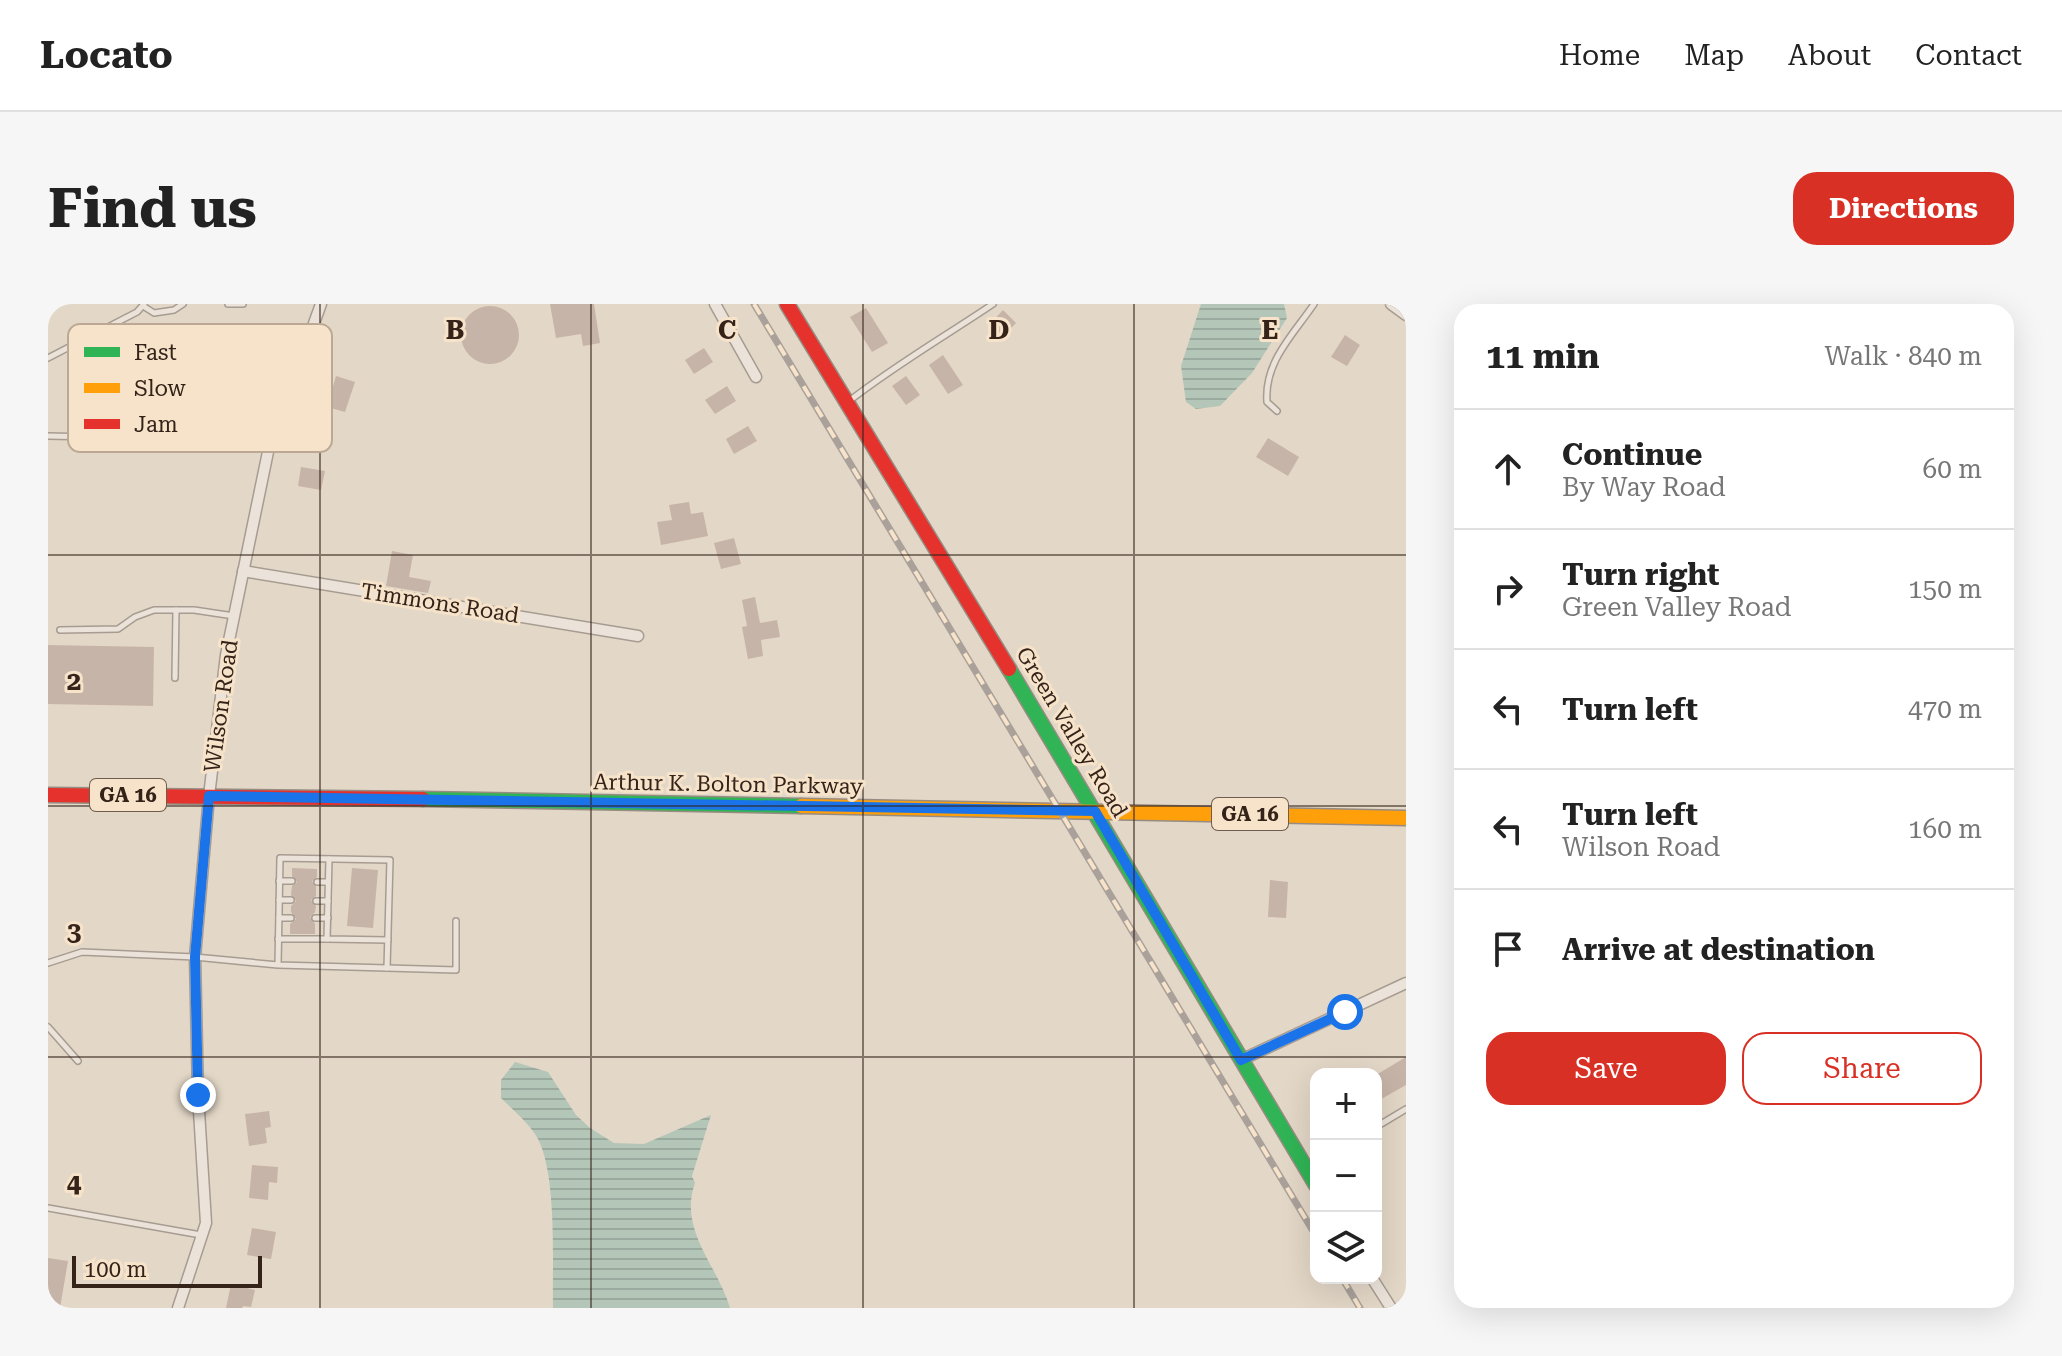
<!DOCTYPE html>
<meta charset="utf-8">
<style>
:root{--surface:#fff;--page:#f6f6f6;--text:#222;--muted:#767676;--line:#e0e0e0;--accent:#d93025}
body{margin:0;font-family:"Roboto Serif",serif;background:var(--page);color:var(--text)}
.controls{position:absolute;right:24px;bottom:24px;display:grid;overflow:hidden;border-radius:16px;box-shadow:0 8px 32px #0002}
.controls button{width:72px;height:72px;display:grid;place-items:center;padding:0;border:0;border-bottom:2px solid var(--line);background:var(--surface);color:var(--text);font:40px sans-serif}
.scale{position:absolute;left:24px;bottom:20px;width:190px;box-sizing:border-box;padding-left:8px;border:4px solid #35231a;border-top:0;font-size:22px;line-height:28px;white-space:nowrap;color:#35231a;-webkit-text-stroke:6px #f6e3ca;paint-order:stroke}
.stop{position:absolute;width:24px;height:24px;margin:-18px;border:6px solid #1a73e8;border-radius:50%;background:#fff}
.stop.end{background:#1a73e8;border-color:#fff;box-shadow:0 2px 8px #0008}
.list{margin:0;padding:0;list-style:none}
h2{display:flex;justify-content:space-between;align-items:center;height:104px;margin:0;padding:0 32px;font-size:34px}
h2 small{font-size:26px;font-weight:400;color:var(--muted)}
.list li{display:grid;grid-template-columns:52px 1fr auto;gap:24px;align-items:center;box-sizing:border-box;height:120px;padding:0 32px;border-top:2px solid var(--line)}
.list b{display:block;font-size:30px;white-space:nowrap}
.list p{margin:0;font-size:26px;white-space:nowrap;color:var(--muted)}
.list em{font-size:26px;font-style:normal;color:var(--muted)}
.actions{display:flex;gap:16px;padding:24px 32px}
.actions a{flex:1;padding:18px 0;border:2px solid var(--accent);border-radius:24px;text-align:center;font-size:28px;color:var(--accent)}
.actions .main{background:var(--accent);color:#fff}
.icon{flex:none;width:44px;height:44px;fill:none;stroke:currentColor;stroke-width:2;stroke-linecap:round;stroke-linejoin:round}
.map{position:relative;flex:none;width:1358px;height:1004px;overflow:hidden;border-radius:24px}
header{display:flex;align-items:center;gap:48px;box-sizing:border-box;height:112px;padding:0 40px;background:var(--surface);border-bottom:2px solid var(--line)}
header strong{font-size:38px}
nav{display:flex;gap:44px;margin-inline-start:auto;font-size:28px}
.intro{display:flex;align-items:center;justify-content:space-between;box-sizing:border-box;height:192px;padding:0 48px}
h1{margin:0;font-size:56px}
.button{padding:20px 36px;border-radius:24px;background:var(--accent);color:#fff;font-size:28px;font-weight:700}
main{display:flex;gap:48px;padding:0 48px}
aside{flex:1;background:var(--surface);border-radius:24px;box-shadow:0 8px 32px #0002}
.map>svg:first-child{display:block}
.water{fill:url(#water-rules)}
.building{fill:#c7b4a8}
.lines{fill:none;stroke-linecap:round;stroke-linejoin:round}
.lane-casing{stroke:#a79c91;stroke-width:8}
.street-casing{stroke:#a79c91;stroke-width:13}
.fast-casing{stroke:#978c81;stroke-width:17}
.slow-casing{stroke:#978c81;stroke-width:17}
.jam-casing{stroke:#978c81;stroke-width:17}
.lane{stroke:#ebe3d9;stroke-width:5}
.street{stroke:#ebe3d9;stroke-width:10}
.fast{stroke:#30b455;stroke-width:14}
.slow{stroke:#ff9f0a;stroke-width:14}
.jam{stroke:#e5322d;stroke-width:14}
.rail-casing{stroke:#a9a19a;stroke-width:7}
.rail{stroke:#f6e3ca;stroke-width:4;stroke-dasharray:12;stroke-linecap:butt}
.route{stroke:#1a73e8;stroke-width:10}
.grid{fill:none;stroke:#35231a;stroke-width:2;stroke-opacity:0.55}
.labels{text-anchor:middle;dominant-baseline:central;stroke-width:6;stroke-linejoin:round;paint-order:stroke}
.shield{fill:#f6e3ca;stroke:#6f5d4f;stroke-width:2}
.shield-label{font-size:20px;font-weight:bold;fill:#35231a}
.street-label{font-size:22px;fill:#35231a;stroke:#f6e3ca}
.key{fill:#f6e3ca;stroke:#bca995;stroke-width:2}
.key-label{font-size:22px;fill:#35231a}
.grid-label{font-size:26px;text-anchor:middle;font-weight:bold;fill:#35231a;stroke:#f6e3ca;stroke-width:6;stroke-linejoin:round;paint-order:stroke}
</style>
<header>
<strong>Locato</strong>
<nav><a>Home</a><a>Map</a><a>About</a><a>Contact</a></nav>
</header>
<div class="intro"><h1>Find us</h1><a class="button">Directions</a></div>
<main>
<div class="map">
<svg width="1358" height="1004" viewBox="0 0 1358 1004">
<defs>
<pattern id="water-rules" width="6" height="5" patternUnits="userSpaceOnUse" patternTransform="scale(2)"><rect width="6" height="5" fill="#b3c6b8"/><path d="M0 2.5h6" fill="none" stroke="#9baa9e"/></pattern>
</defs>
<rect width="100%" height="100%" fill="#e3d7c7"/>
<g class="water">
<path d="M1153,0H1236L1239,14L1204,69L1172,102L1148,105L1138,98L1133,62Z"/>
<path d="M467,758L500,768L528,811L542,824L566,839L596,840L663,811L644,872L647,879C630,926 670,962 682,1004H505C504,961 510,864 487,830C478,817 464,805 453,794V776Z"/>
</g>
<g class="building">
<path d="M502,0H546L552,39L535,42L533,30L508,34Z"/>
<circle cx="442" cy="31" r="29"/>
<path d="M818,4L840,39L824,48L802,13Z"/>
<path d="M955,6L968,19L955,33L942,20Z"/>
<path d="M1297,31L1312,41L1299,62L1283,53Z"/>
<path d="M656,44L665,58L646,70L637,56Z"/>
<path d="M895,51L915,81L900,90L881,61Z"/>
<path d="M288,72L307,78L297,108L279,103Z"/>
<path d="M858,72L872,91L858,101L844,82Z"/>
<path d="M679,82L688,97L667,110L657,96Z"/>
<path d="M700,122L709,137L686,150L678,135Z"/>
<path d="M1220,134L1251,153L1240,172L1208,153Z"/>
<path d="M253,163L277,167L273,186L250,182Z"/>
<path d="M641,198L643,210L655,208L660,232L613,241L609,218L624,216L621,201Z"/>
<path d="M686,234L693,260L673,265L666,239Z"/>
<path d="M344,247L365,251L361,273L383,277L380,289L338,282Z"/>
<path d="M707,293L712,319L729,316L732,333L713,336L715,352L700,355L694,323L699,322L694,296Z"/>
<path d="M0,341L106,343L105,402L0,400Z"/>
<path d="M244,564L269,565V573L264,577L268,583V592L263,596L268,602L267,608L262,613L267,620V630H242V620L248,615L243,608V602L248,597L243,591L244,582L249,578L244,572Z"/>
<path d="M304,564L330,566L325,624L299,622Z"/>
<path d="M1222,576L1240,578L1238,614L1220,613Z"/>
<path d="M1358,753V781L1328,798V771Z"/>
<path d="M221,807L223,823L217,824L219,839L201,842L197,810Z"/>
<path d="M204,861L230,863L229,879L221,878L220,896L201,894Z"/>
<path d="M204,924L228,928L223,955L199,951Z"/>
<path d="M0,954L20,957L12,1004H0Z"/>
<path d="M183,980L207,986L203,1003L195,1002L194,1004H178Z"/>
</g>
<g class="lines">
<g class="lane-casing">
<g id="lane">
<path d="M180,0H195"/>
<path d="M95,2L106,9L126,6L135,0"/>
<path d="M0,54L89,8L96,0"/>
<path d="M800,98C846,62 896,33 945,0"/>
<path d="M1229,107L1219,98C1216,58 1245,31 1266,0"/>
<path d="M0,132L182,136L220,143"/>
<path d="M12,326L70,325L87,313L106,306H146L186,312"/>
<path d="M127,374L128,306"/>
<path d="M281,555L279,635L340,636"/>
<path d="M231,577H244"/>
<path d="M269,578H280"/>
<path d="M231,596H243"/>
<path d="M268,597H280"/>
<path d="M231,614H243"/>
<path d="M267,614H280"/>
<path d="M230,635H279"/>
<path d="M0,659L34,648L147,653L230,661L339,664L342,556L232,554L230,661"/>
<path d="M339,664L408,666V617"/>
<path d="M0,723L30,757"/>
<path d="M1328,823L1358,805"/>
<path d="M0,904L153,931"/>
</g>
</g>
<g class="street-casing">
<g id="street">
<path d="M667,0L708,73"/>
<path d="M1343,0L1358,11"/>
<path d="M195,267L590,332"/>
<path d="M1193,756L1358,679"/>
<path d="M1324,974L1343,1004"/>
<path d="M130,1004L158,919L150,791L147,653L161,492L178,351L221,143L273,0"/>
</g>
</g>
<g class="fast-casing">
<g id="fast">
<path d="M961,365L1268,881"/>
<path d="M375,495L753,502"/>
</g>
</g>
<g class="slow-casing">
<path id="slow" d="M753,502L1358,514"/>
</g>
<g class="jam-casing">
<g id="jam">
<path d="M739,0L961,365"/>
<path d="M0,491L375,495"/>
</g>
</g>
<use href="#lane" class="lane"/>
<use href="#street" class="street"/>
<use href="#fast" class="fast"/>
<use href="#slow" class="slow"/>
<use href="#jam" class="jam"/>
<g class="rail-casing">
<g id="rail">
<path d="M706,0L1268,932"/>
<path d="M1294,974L1312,1004"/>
</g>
</g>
<use href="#rail" class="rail"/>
</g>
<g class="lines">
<path class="route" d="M150,791L147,653L161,492L1047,507L1193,756L1297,708"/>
</g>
<path class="grid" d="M272,0V1004M543,0V1004M815,0V1004M1086,0V1004M0,251H1358M0,502H1358M0,753H1358"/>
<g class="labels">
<g class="shield">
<rect x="42" y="475" width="76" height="32" rx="6"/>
<rect x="1164" y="494" width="76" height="32" rx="6"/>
</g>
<g class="shield-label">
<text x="80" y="491">GA 16</text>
<text x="1202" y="510">GA 16</text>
</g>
<g class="street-label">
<text transform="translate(392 299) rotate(9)">Timmons Road</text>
<text transform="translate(173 402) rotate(-82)">Wilson Road</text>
<text transform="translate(1024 428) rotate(59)">Green Valley Road</text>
<text transform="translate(680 480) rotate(1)">Arthur K. Bolton Parkway</text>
</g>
</g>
<rect x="20" y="20" width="264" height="128" rx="12" class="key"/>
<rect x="36" y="43" width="36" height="10" fill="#30b455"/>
<rect x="36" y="79" width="36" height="10" fill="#ff9f0a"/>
<rect x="36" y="115" width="36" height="10" fill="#e5322d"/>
<g class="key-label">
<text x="86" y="56">Fast</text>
<text x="86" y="92">Slow</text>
<text x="86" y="128">Jam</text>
</g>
<g class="grid-label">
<text x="407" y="35">B</text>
<text x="679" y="35">C</text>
<text x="951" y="35">D</text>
<text x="1222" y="35">E</text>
<text x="26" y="386">2</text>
<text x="26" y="637">3</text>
<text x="26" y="888">4</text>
</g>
</svg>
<div class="controls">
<button>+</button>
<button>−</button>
<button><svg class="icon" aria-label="layers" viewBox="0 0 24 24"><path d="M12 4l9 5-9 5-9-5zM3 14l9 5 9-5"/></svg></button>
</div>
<div class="scale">100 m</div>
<div class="stop" style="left:1297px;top:708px"></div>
<div class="stop end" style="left:150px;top:791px"></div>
</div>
<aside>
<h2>11 min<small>Walk · 840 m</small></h2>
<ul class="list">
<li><svg class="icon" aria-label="ahead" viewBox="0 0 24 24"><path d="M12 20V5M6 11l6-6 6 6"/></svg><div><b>Continue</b><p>By Way Road</p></div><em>60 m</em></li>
<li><svg class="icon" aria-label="right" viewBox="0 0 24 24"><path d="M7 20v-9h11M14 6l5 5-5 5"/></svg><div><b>Turn right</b><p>Green Valley Road</p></div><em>150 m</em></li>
<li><svg class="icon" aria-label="left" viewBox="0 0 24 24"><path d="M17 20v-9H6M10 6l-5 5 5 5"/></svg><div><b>Turn left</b></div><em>470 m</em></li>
<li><svg class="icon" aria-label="left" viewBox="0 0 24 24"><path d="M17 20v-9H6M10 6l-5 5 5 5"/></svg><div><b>Turn left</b><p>Wilson Road</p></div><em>160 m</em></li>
<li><svg class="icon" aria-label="arrive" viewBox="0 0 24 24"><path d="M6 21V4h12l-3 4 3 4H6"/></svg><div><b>Arrive at destination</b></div></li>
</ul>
<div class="actions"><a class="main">Save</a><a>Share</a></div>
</aside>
</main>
